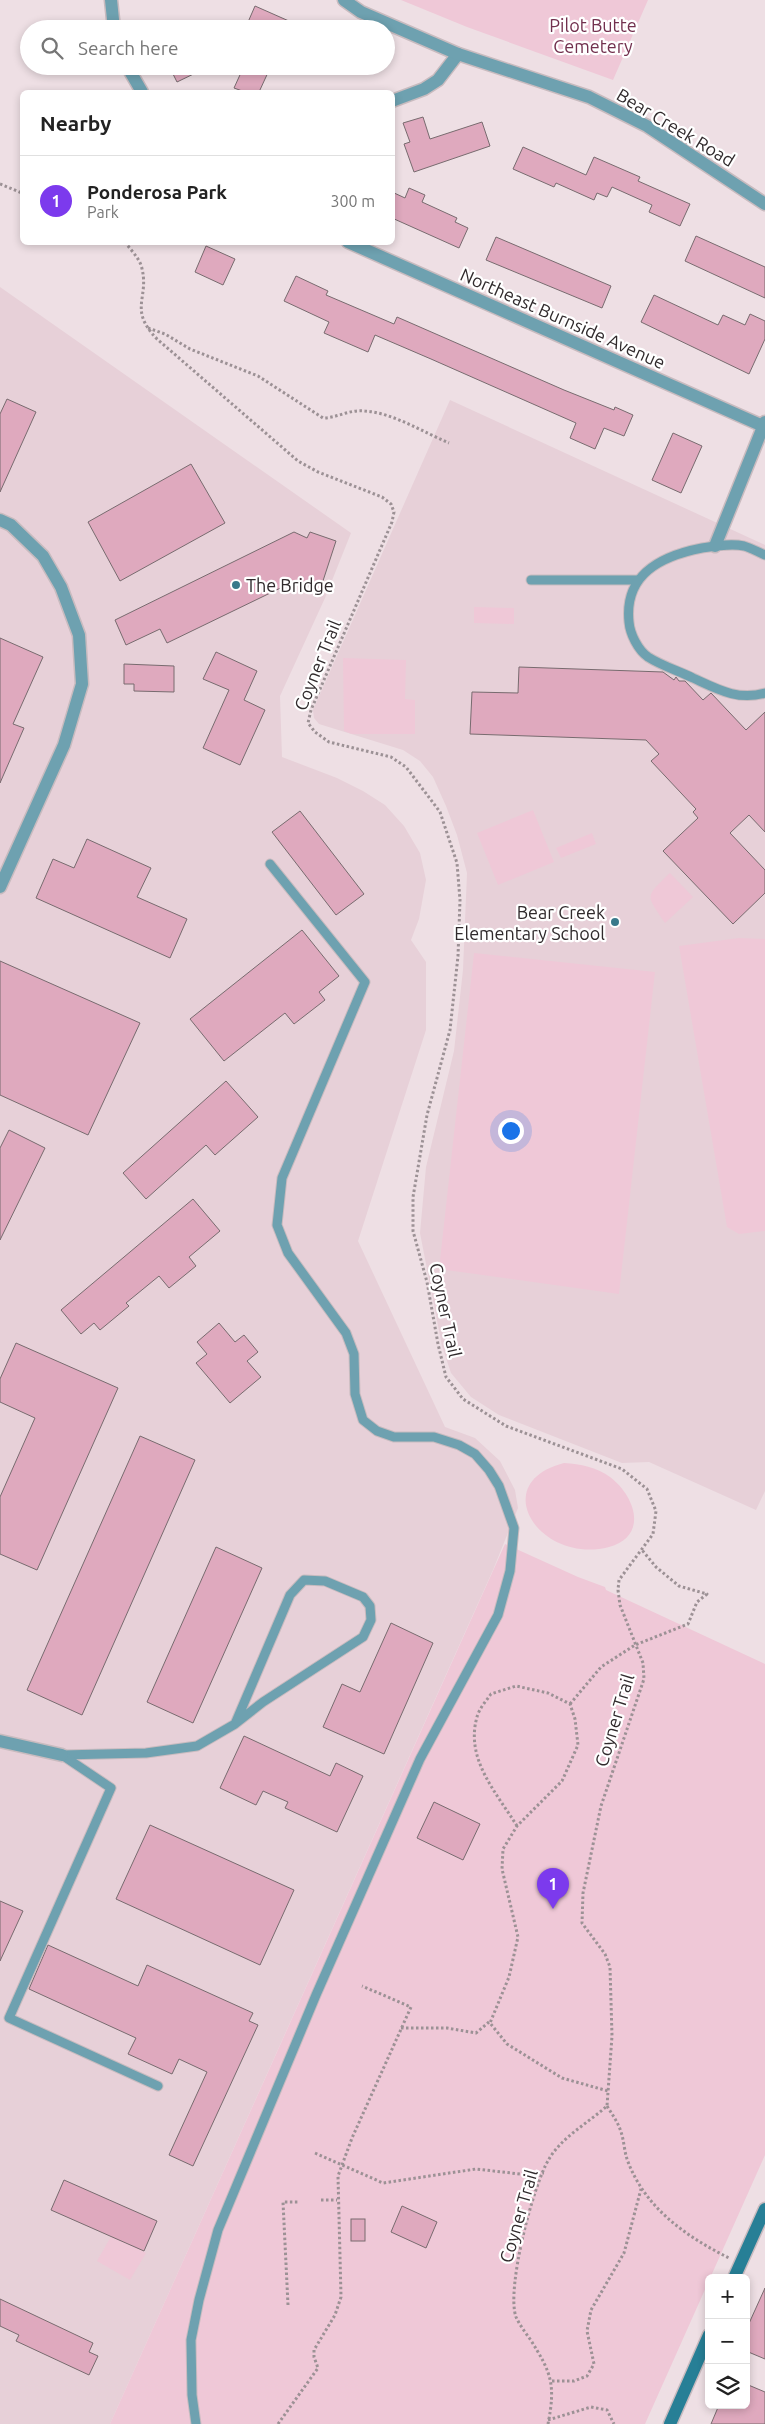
<!DOCTYPE html>
<meta charset="utf-8">
<style>
:root{--surface:#fff;--page:#f6f6f6;--text:#222;--muted:#767676;--line:#e0e0e0;--accent:#7c3aed}
body{margin:0;font-family:Ubuntu,sans-serif;background:var(--page);color:var(--text)}
.controls{position:absolute;right:15px;bottom:15px;display:grid;overflow:hidden;border-radius:8px;box-shadow:0 2px 8px #0003}
.controls button{width:45px;height:45px;display:grid;place-items:center;padding:0;border:0;border-bottom:1px solid var(--line);background:var(--surface);color:var(--text);font:25px sans-serif}
.you{position:absolute;left:510px;top:1130px;width:18px;height:18px;margin:-12px;border:4px solid #fff;border-radius:50%;background:#1a73e8;box-shadow:0 0 0 8px #1a73e833}
.badge{display:grid;place-items:center;width:32px;height:32px;border-radius:50%;background:var(--accent);color:#fff;font-size:16px;font-weight:700}
.pin{position:absolute;translate:-50% -41px;filter:drop-shadow(0 1px 2px #0008)}
.pin::after{content:'';position:absolute;top:26px;width:18px;height:15px;background:inherit;clip-path:polygon(0 0,100% 0,50% 100%)}
.list{margin:0;padding:0;list-style:none}
h2{display:flex;justify-content:space-between;align-items:center;height:65px;margin:0;padding:0 20px;font-size:21px}
h2 small{font-size:16px;font-weight:400;color:var(--muted)}
.list li{display:grid;grid-template-columns:32px 1fr auto;gap:15px;align-items:center;box-sizing:border-box;height:90px;padding:0 20px;border-top:1px solid var(--line)}
.list b{display:block;font-size:19px;white-space:nowrap}
.list p{margin:0;font-size:16px;white-space:nowrap;color:var(--muted)}
.list em{font-size:16px;font-style:normal;color:var(--muted)}
.icon{flex:none;width:28px;height:28px;fill:none;stroke:currentColor;stroke-width:2;stroke-linecap:round;stroke-linejoin:round}
.map{position:relative;flex:none;width:765px;height:2424px;overflow:hidden}
.search{position:absolute;background:var(--surface);box-shadow:0 2px 8px #0003;left:20px;top:20px;width:375px;height:55px;display:flex;align-items:center;gap:12px;box-sizing:border-box;padding:0 18px;border-radius:28px;color:var(--muted);font-size:19px}
.panel{position:absolute;background:var(--surface);box-shadow:0 2px 8px #0003;left:20px;top:90px;width:375px;height:155px;border-radius:8px}
.map>svg:first-child{display:block}
.built{fill:#e7d0d8}
.green{fill:#efc8d7}
.building{fill:#dfa9be;stroke:#786b6f}
.lines{fill:none;stroke-linecap:round;stroke-linejoin:round}
.service-casing{stroke:#c8bbbf;stroke-width:11}
.minor-casing{stroke:#c8bbbf;stroke-width:15}
.tertiary-casing{stroke:#c8bbbf;stroke-width:15}
.secondary-casing{stroke:#c8bbbf;stroke-width:15}
.path{stroke:#9c9195;stroke-width:3;stroke-dasharray:2.5 2.5;stroke-linecap:butt}
.service{stroke:#6ea1b0;stroke-width:9}
.minor{stroke:#6ea1b0;stroke-width:12}
.tertiary{stroke:#6ea1b0;stroke-width:12}
.secondary{stroke:#277f96;stroke-width:12}
.poi-dot{fill:#38798b;stroke:#fff;stroke-width:2}
.labels{text-anchor:middle;dominant-baseline:central;stroke-width:4.5;stroke-linejoin:round;paint-order:stroke}
.park-label{font-size:18px;fill:#72304e;stroke:#fff}
.street-label{font-size:18px;fill:#302a2c;stroke:#fff}
.poi-label{font-size:18px;fill:#302a2c;stroke:#fff;text-anchor:start}
</style>
<div class="map">
<svg width="765" height="2424" viewBox="0 0 765 2424">
<rect width="100%" height="100%" fill="#eedfe4"/>
<g class="built">
<path d="M0,287L351,533L325,598L280,696L282,757L337,778L363,791L385,805L404,826L420,853L426,880L419,919L411,940L426,962V1030L358,1241L445,1427L475,1438L500,1461L515,1490L518,1508L493,1570L110,2424H0Z"/>
<path d="M450,400L765,545V1491L756,1510L649,1462L622,1463L499,1415L471,1397L451,1373L442,1346L420,1233L426,1167L454,1051L463,970L467,873L457,835L446,806L433,777L420,761L403,750L319,724L314,718L313,710Z"/>
</g>
<g class="green">
<path d="M401,0H648L613,80L467,27Z"/>
<path d="M474,607L514,608V624L474,623Z"/>
<path d="M343,658L406,660L405,699L415,700V734H352L344,731Z"/>
<path d="M533,810L554,862L498,885L477,833Z"/>
<path d="M592,833L596,844L561,858L556,848Z"/>
<path d="M670,873L693,897L665,923C646,894 644,898 670,873Z"/>
<path d="M739,938L765,939V1231L739,1234L727,1227L679,946Z"/>
<path d="M474,953L655,972L619,1294L439,1269Z"/>
<path d="M564,1463C581,1464 596,1467 610,1477C635,1496 649,1536 609,1547C540,1565 486,1483 564,1463Z"/>
<path d="M505,1544L578,1577L605,1587L606,1590L765,1664V2155L645,2424H110Z"/>
<path d="M113,2233L146,2253L130,2280L97,2261Z"/>
</g>
<g class="building">
<path d="M255,6L307,29H245Z"/>
<path d="M169,66H210L177,82Z"/>
<path d="M244,66H271L259,92H245L234,88Z"/>
<path d="M423,117L430,139L482,122L490,146L414,172L404,144L410,142L403,123Z"/>
<path d="M523,147L586,175L594,157L640,177L638,181L690,204L680,226L649,212L652,205L612,187L607,197L597,193L594,200L556,183L554,187L513,169Z"/>
<path d="M409,188L425,195L422,202L457,218L455,222L468,228L459,248L392,218V192L405,198Z"/>
<path d="M696,236L765,267V298L685,261Z"/>
<path d="M496,237L611,286L602,308L486,260Z"/>
<path d="M206,246L235,259L223,285L195,272Z"/>
<path d="M296,276L328,291L326,295L394,324L397,317L564,390L614,410L615,407L633,415L624,436L604,428L595,449L570,438L576,423L431,359L375,335L368,352L324,333L329,322L284,301Z"/>
<path d="M654,295L718,325L723,315L745,325L750,314L765,321V339L749,374L641,322Z"/>
<path d="M7,399L36,412L0,492V414Z"/>
<path d="M673,433L702,446L681,493L652,480Z"/>
<path d="M191,464L225,523L120,581L88,522Z"/>
<path d="M294,532L307,538L310,532L336,541L320,590L295,581L167,643L160,629L126,645L115,620Z"/>
<path d="M0,638L43,657L13,724L24,728L0,783Z"/>
<path d="M216,652L257,671L244,700L265,710L240,765L203,748L229,690L203,679Z"/>
<path d="M124,664L174,666V692L134,691V684H124Z"/>
<path d="M519,667L663,672L674,680L676,677L679,681H685L703,700L711,693L746,730L765,712V832L749,815L730,833L765,870V893L733,924L663,851L698,818L693,812L696,809L651,761L659,754L646,740L470,734L472,692L518,693Z"/>
<path d="M300,811L364,894L336,915L272,832Z"/>
<path d="M87,839L151,868L137,897L187,919L170,958L36,898L53,859L74,868Z"/>
<path d="M302,930L339,976L319,992L325,1000L294,1024L285,1013L224,1061L190,1019Z"/>
<path d="M0,961L140,1023L88,1135L0,1095Z"/>
<path d="M226,1081L258,1117L215,1155L206,1145L146,1199L123,1173Z"/>
<path d="M9,1130L45,1148L0,1240V1148Z"/>
<path d="M193,1199L220,1231L189,1257L196,1266L169,1288L159,1276L126,1303L129,1306L100,1330L94,1323L81,1334L61,1310Z"/>
<path d="M219,1323L235,1342L244,1335L258,1352L247,1361L261,1377L230,1403L196,1363L207,1354L197,1342Z"/>
<path d="M16,1343L118,1388L37,1570L0,1554V1497L35,1418L0,1402V1379Z"/>
<path d="M140,1436L195,1460L82,1715L27,1690Z"/>
<path d="M216,1547L262,1568L193,1723L147,1702Z"/>
<path d="M391,1623L433,1643L384,1754L323,1727L342,1684L360,1692Z"/>
<path d="M244,1736L330,1776L336,1763L363,1776L337,1832L285,1808L288,1802L263,1791L256,1805L220,1788Z"/>
<path d="M434,1802L480,1824L463,1860L417,1838Z"/>
<path d="M150,1825L294,1890L260,1965L116,1899Z"/>
<path d="M0,1901L23,1911L0,1961Z"/>
<path d="M48,1945L138,1986L147,1965L253,2013L249,2021L258,2025L193,2166L169,2155L207,2072L179,2059L172,2074L128,2054L136,2038L29,1989Z"/>
<path d="M64,2180L157,2221L144,2251L51,2210Z"/>
<path d="M402,2206L437,2222L426,2248L391,2232Z"/>
<rect x="351" y="2219" width="14" height="22"/>
<path d="M765,2288V2359L746,2351V2330Z"/>
<path d="M0,2299L93,2343L89,2352L98,2356L89,2375L16,2341L19,2335L0,2326Z"/>
<path d="M746,2384L765,2392V2424H711L719,2405H746Z"/>
</g>
<g class="lines">
<g class="service-casing">
<g id="service">
<path d="M765,555C758,552 751,548 744,546C731,543 715,546 702,548C661,556 624,574 629,622C630,634 638,650 648,657C662,666 679,671 693,678C717,689 738,701 765,693"/>
<path d="M531,580H638"/>
<path d="M62,1755L146,1753L197,1746L235,1724L263,1702L363,1637L371,1620L370,1606L363,1597L325,1581L304,1580L290,1595L235,1724"/>
<path d="M62,1755L111,1788L9,2018L158,2086"/>
<path d="M196,2424L192,2395L191,2340L199,2300L218,2230L316,1995L420,1759L498,1615L510,1571L514,1528L499,1486L489,1470L475,1454L459,1445L434,1437H394L377,1431L363,1420L355,1394L354,1354L346,1333L288,1253L277,1225L282,1178L365,982L270,864"/>
</g>
</g>
<g class="minor-casing">
<g id="minor">
<path d="M111,0L114,29"/>
<path d="M127,66L142,92"/>
<path d="M392,101L424,89L438,80L458,54"/>
<path d="M348,242L763,426"/>
<path d="M0,520L11,525L43,556L61,587L79,635L82,684L64,745L0,887"/>
<path d="M715,546L765,422"/>
<path d="M0,1741L62,1755"/>
</g>
</g>
<g class="tertiary-casing">
<path id="tertiary" d="M344,0L361,12L458,54L589,97L647,126L765,204"/>
</g>
<g class="secondary-casing">
<g id="secondary">
<path d="M734,2278L765,2209"/>
<path d="M670,2424L709,2335"/>
</g>
</g>
<g class="path">
<path d="M0,184L22,193"/>
<path d="M125,242C130,249 138,257 141,265C151,298 127,308 157,339L298,461L318,472L382,497L391,504L394,512L392,522L311,710L308,723L315,732L329,742L391,757L406,767L440,812L457,863L460,900L458,956L450,1030L427,1115L413,1197V1231L427,1282L438,1344L446,1377L463,1399L506,1426L622,1469L647,1489L656,1511L653,1534L619,1580L618,1590L620,1605L643,1663L644,1679L601,1806L583,1893L582,1923L605,1954L610,1967L612,2036L607,2106C588,2123 562,2137 549,2159C533,2185 506,2289 516,2317C519,2324 525,2332 530,2339C551,2372 556,2384 548,2424"/>
<path d="M148,328L165,334L190,349L258,376L323,418C337,418 350,409 365,411C393,413 423,432 449,443"/>
<path d="M570,1704L601,1667L635,1645L688,1624L697,1602L707,1594L679,1586L656,1567L642,1550"/>
<path d="M517,1826C496,1792 465,1759 477,1717C479,1709 486,1701 491,1694L516,1686L548,1693L570,1704L575,1719L578,1745L562,1781L517,1826L503,1849L502,1869L518,1937L509,1977L490,2023L507,2044L562,2078L608,2091"/>
<path d="M401,2028H447L476,2033L489,2022"/>
<path d="M607,2106C612,2114 617,2121 620,2129C624,2139 624,2150 627,2159C644,2207 685,2236 729,2258"/>
<path d="M315,2153L383,2183L476,2169L520,2174L544,2173"/>
<path d="M321,2200H337"/>
<path d="M288,2305L283,2202H299"/>
<path d="M552,2381H574L587,2376L594,2364L587,2331L591,2310L624,2253L641,2189"/>
<path d="M548,2420L591,2407L607,2410L614,2424"/>
<path d="M278,2424L318,2368L314,2357V2350L335,2315L341,2297L338,2176L352,2138L411,2007L362,1986"/>
</g>
<use href="#service" class="service"/>
<use href="#minor" class="minor"/>
<use href="#tertiary" class="tertiary"/>
<use href="#secondary" class="secondary"/>
</g>
<g class="poi-dot">
<circle cx="236" cy="585" r="5"/>
<circle cx="615" cy="922" r="5"/>
</g>
<g class="labels">
<g class="park-label">
<text x="593" y="25">Pilot Butte<tspan x="593" dy="21">Cemetery</tspan></text>
</g>
<g class="street-label">
<text transform="translate(676 127) rotate(31)">Bear Creek Road</text>
<text transform="translate(563 318) rotate(24)">Northeast Burnside Avenue</text>
<text transform="translate(317 665) rotate(-68)">Coyner Trail</text>
<text transform="translate(446 1310) rotate(78)">Coyner Trail</text>
<text transform="translate(614 1720) rotate(-73)">Coyner Trail</text>
<text transform="translate(518 2216) rotate(-74)">Coyner Trail</text>
</g>
<g class="poi-label">
<text x="246" y="585">The Bridge</text>
<text x="605" y="912" text-anchor="end">Bear Creek<tspan x="605" dy="21">Elementary School</tspan></text>
</g>
</g>
</svg>
<div class="controls">
<button>+</button>
<button>−</button>
<button><svg class="icon" aria-label="layers" viewBox="0 0 24 24"><path d="M12 4l9 5-9 5-9-5zM3 14l9 5 9-5"/></svg></button>
</div>
<div class="you"></div>
<div class="pin badge" style="left:553px;top:1909px">1</div>
<div class="search"><svg class="icon" aria-label="search" viewBox="0 0 24 24"><circle cx="10" cy="10" r="6"/><path d="M15 15l6 6"/></svg>Search here</div>
<section class="panel">
<h2>Nearby<small></small></h2>
<ul class="list">
<li><span class="badge">1</span><div><b>Ponderosa Park</b><p>Park</p></div><em>300 m</em></li>
</ul>
</section>
</div>
